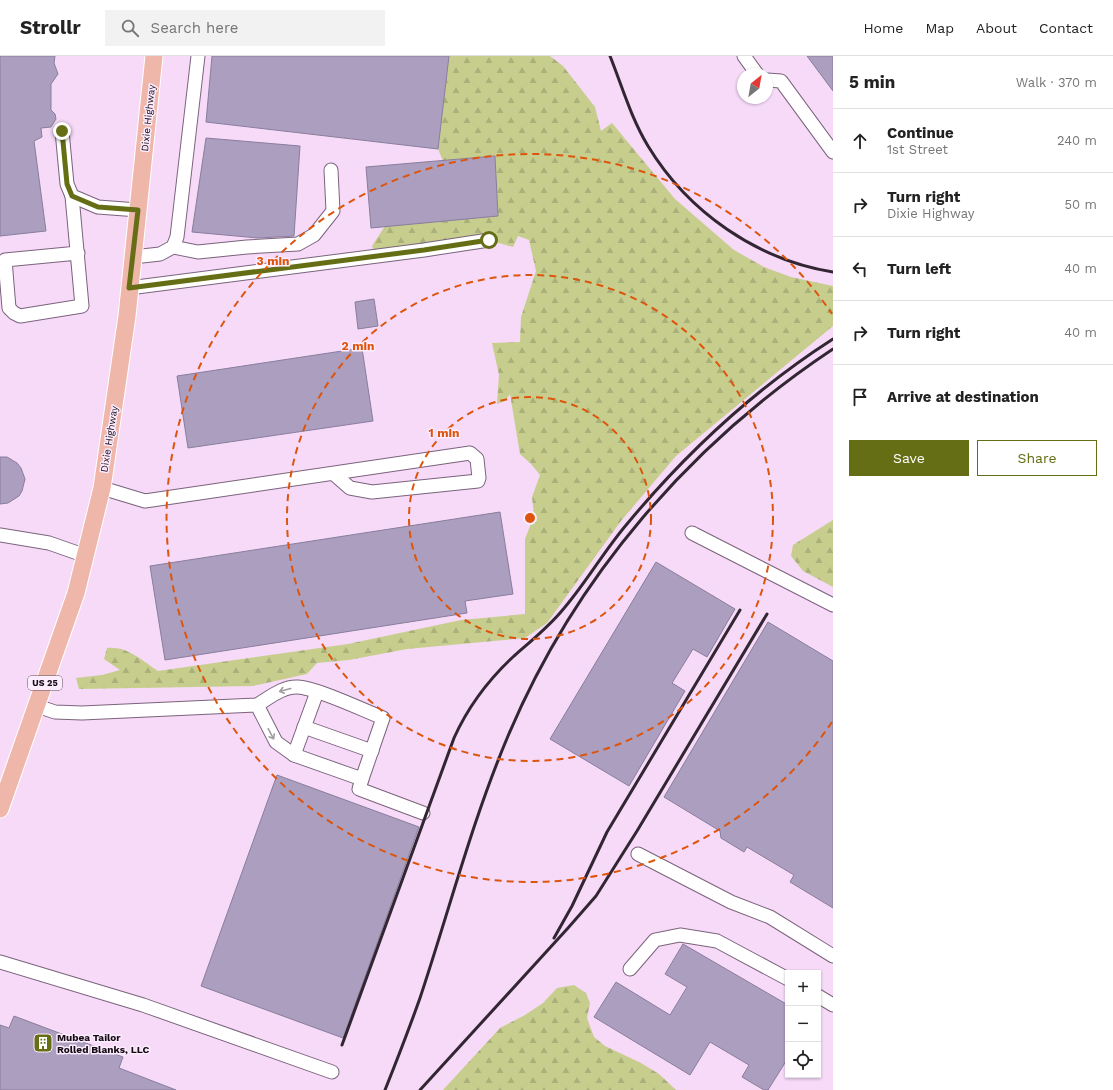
<!DOCTYPE html>
<meta charset="utf-8">
<style>
:root{--surface:#fff;--page:#f2f2f2;--text:#222;--muted:#767676;--line:#e0e0e0;--accent:#656e15}
body{margin:0;font-family:"Work Sans",sans-serif;background:var(--page);color:var(--text)}
.controls{position:absolute;right:12px;bottom:12px;display:grid;overflow:hidden;border-radius:0px;box-shadow:0 1px 3px #0004}
.controls button{width:36px;height:36px;display:grid;place-items:center;padding:0;border:0;border-bottom:1px solid var(--line);background:var(--surface);color:var(--text);font:20px sans-serif}
.compass{position:absolute;left:737px;top:12px;width:36px;height:36px;border-radius:50%;background:var(--surface);box-shadow:0 1px 3px #0004;rotate:31deg}
.stop{position:absolute;width:12px;height:12px;margin:-9px;border:3px solid #656e15;border-radius:50%;background:#fff}
.stop.end{background:#656e15;border-color:#fff;box-shadow:0 1px 4px #0008}
.list{margin:0;padding:0;list-style:none}
h2{display:flex;justify-content:space-between;align-items:center;height:52px;margin:0;padding:0 16px;font-size:17px}
h2 small{font-size:13px;font-weight:400;color:var(--muted)}
.list li{display:grid;grid-template-columns:26px 1fr auto;gap:12px;align-items:center;box-sizing:border-box;height:64px;padding:0 16px;border-top:1px solid var(--line)}
.list b{display:block;font-size:15px;white-space:nowrap}
.list p{margin:0;font-size:13px;white-space:nowrap;color:var(--muted)}
.list em{font-size:13px;font-style:normal;color:var(--muted)}
.actions{display:flex;gap:8px;padding:12px 16px}
.actions a{flex:1;padding:9px 0;border:1px solid var(--accent);border-radius:0px;text-align:center;font-size:14px;color:var(--accent)}
.actions .main{background:var(--accent);color:#fff}
.icon{flex:none;width:22px;height:22px;fill:none;stroke:currentColor;stroke-width:2;stroke-linecap:round;stroke-linejoin:round}
.map{position:relative;flex:none;width:833px;height:1034px;overflow:hidden}
header{display:flex;align-items:center;gap:24px;box-sizing:border-box;height:56px;padding:0 20px;background:var(--surface);border-bottom:1px solid var(--line)}
header strong{font-size:19px}
nav{display:flex;gap:22px;margin-inline-start:auto;font-size:14px}
.search{width:280px;height:36px;background:var(--page);display:flex;align-items:center;gap:10px;box-sizing:border-box;padding:0 14px;border-radius:0px;color:var(--muted);font-size:15px}
main{display:flex}
aside{flex:1;background:var(--surface)}
.map>svg:first-child{display:block}
.forest{fill:url(#forest-firs)}
.building{fill:#ab9ebf;stroke:#897d9d}
.lines{fill:none;stroke-linecap:round;stroke-linejoin:round}
.minor-casing{stroke:#7b637c;stroke-width:15}
.major-casing{stroke:#fff;stroke-width:19}
.minor{stroke:#fff;stroke-width:13}
.major{stroke:#efb7aa;stroke-width:17}
.rail{stroke:#322633;stroke-width:3}
.oneway{stroke:#a19da1}
.route{stroke:#656e15;stroke-width:5}
.ring{fill:none;stroke:#dd550c;stroke-width:2;stroke-dasharray:7 5}
.labels{text-anchor:middle;dominant-baseline:central;stroke-width:3;stroke-linejoin:round;paint-order:stroke}
.shield{fill:#fdecfe;stroke:#5a4e5b;stroke-width:1}
.shield-label{font-size:9px;font-weight:bold;fill:#140b15}
.street-label{font-size:10px;fill:#140b15;stroke:#fdecfe}
.poi-label{font-size:10px;font-weight:bold;fill:#140b15;stroke:#fdecfe;text-anchor:start}
.centre{fill:#dd550c;stroke:#fdecfe;stroke-width:2}
.ring-label{font-size:12px;text-anchor:middle;font-weight:bold;fill:#dd550c;stroke:#fdecfe;stroke-width:3;stroke-linejoin:round;paint-order:stroke}
</style>
<header>
<strong>Strollr</strong>
<div class="search"><svg class="icon" aria-label="search" viewBox="0 0 24 24"><circle cx="10" cy="10" r="6"/><path d="M15 15l6 6"/></svg>Search here</div>
<nav><a>Home</a><a>Map</a><a>About</a><a>Contact</a></nav>
</header>
<main>
<div class="map">
<svg width="833" height="1034" viewBox="0 0 833 1034">
<defs>
<pattern id="forest-firs" width="22" height="20" patternUnits="userSpaceOnUse"><rect width="22" height="20" fill="#c7ce8d"/><path d="M5 1l3.5 6h-7zM16 11l3.5 6h-7z" fill="#aab079"/></pattern>
</defs>
<rect width="100%" height="100%" fill="#f6daf8"/>
<g class="forest">
<path d="M449,0H550L563,10L595,51L601,75L612,67L675,143L734,194L764,211L791,221L833,230V270L676,400L621,465L547,567L525,582L407,593L349,604L317,607L307,618L253,630L79,633L76,622L102,619L120,614L104,603L107,592C126,589 143,605 158,615L348,588L461,564L525,558V483L534,460L532,441L540,419L531,408L520,398L510,338L505,345L497,348L499,319L492,287L520,286L521,261L536,215L529,184L518,180L513,191L489,184L376,200L372,190L385,170L498,160L495,100L443,105L438,93Z"/>
<path d="M833,464V531L803,515L791,500L793,489Z"/>
<path d="M574,929L586,937L590,947L587,962L594,981L605,990L641,1007L659,1018L676,1034H443L500,972L525,959L543,947L557,932Z"/>
</g>
<g class="building">
<path d="M0,0H55L54,7L58,18L51,28V54L55,58L56,63L51,71L41,72L42,81L34,85L46,175L0,180Z"/>
<path d="M212,0H449L438,93L206,66Z"/>
<path d="M807,0H833V35Z"/>
<path d="M206,82L300,90L294,180L258,182L192,176Z"/>
<path d="M495,100L498,160L371,172L366,111Z"/>
<path d="M374,243L378,270L358,273L355,246Z"/>
<path d="M362,292L373,365L188,392L177,320Z"/>
<path d="M0,401H7L17,407L21,412L25,423L22,435L19,440L8,447L0,448Z"/>
<path d="M500,456L513,538L465,545L467,557L165,604L150,510Z"/>
<path d="M656,506L735,553L707,601L693,593L672,627L685,635L629,730L550,683Z"/>
<path d="M768,566L833,605V852L790,826L794,819L747,791L744,796L721,782L720,775L664,741Z"/>
<path d="M277,719L419,771L343,982L201,930Z"/>
<path d="M683,888L788,949V1002L768,1034H764L742,1021L749,1009L710,986L690,1019L594,961L616,926L670,959L687,931L665,918Z"/>
<path d="M14,960L123,1001L119,1012L176,1034H0V969L9,972Z"/>
</g>
<g class="lines">
<g class="minor-casing">
<g id="minor">
<path d="M744,0L757,18"/>
<path d="M767,24L781,25L833,96"/>
<path d="M62,75L67,128L72,140L98,151L138,154"/>
<path d="M72,140L82,250L20,260L14,257L9,252L5,204L78,197"/>
<path d="M173,191L198,196L247,191L298,188L314,179L333,155L331,114"/>
<path d="M133,201L160,198L173,191L177,181L198,0"/>
<path d="M129,232L424,194L489,184"/>
<path d="M102,432L145,445L470,397L477,403L479,422L478,425L372,436L350,432L334,418"/>
<path d="M692,477L833,549"/>
<path d="M0,479L49,487L86,500"/>
<path d="M37,650L55,656L82,657L257,649C269,642 283,630 298,631C317,632 363,654 383,662L362,723L294,699L276,686L257,649"/>
<path d="M304,671L372,695"/>
<path d="M294,699L317,636"/>
<path d="M362,723L359,733L423,757"/>
<path d="M638,798L731,846L770,861L833,900"/>
<path d="M0,906L143,949L332,1016"/>
<path d="M630,913L655,884L680,879L717,885L788,923"/>
<path d="M818,940L833,949"/>
</g>
</g>
<g class="major-casing">
<path id="major" d="M0,753L76,537L102,432L127,260L154,0"/>
</g>
<use href="#minor" class="minor"/>
<use href="#major" class="major"/>
<g class="rail">
<path d="M610,0C622,30 631,62 648,90C688,156 757,204 833,216"/>
<path d="M554,882L572,850L607,776L740,554"/>
<path d="M342,989L454,682C468,651 488,624 514,600C530,586 546,573 560,557C585,529 603,496 627,468C686,397 755,333 833,283"/>
<path d="M385,1034C397,1004 409,973 420,942C449,855 472,765 508,680C575,521 690,388 833,293"/>
<path d="M420,1034L568,872L596,840L637,775L767,558"/>
</g>
</g>
<defs><path id="oneway-shaft" d="M-6 0H5M1.5-3L5.5 0L1.5 3" fill="none" stroke-width="1.6" stroke-linecap="round" stroke-linejoin="round"/></defs>
<g class="oneway">
<use href="#oneway-shaft" transform="translate(285 634) rotate(165)"/>
<use href="#oneway-shaft" transform="translate(271 678) rotate(62)"/>
</g>
<g class="lines">
<path class="route" d="M62,75L67,128L72,140L98,151L138,154L129,232L424,194L489,184"/>
</g>
<g class="ring">
<circle cx="530" cy="462" r="121"/>
<circle cx="530" cy="462" r="243"/>
<path d="M832 666A364 364 0 1 1 832 258"/>
</g>
<defs>
<g id="building-square" transform="scale(1)"><rect x="-9" y="-9" width="18" height="18" rx="4" fill="#656e15" stroke="#fdecfe"/><path d="M-4-6H4V6H1V3H-1V6H-4ZM-2.5-4.3h1.7v1.8h-1.7ZM.8-4.3h1.7v1.8H.8ZM-2.5-1h1.7V.8h-1.7ZM.8-1h1.7V.8H.8Z" fill="#fff"/></g>
</defs>
<g fill-rule="evenodd">
<use href="#building-square" x="43" y="987"/>
</g>
<g class="labels">
<rect class="shield" x="28" y="620" width="34" height="14" rx="3"/>
<g class="shield-label">
<text x="45" y="627">US 25</text>
</g>
<g class="street-label">
<text transform="translate(148 62) rotate(-84)">Dixie Highway</text>
<text transform="translate(109 383) rotate(-81)">Dixie Highway</text>
</g>
<g class="poi-label">
<text x="57" y="981">Mubea Tailor<tspan x="57" dy="12">Rolled Blanks, LLC</tspan></text>
</g>
</g>
<circle cx="530" cy="462" r="6" class="centre"/>
<g class="ring-label">
<text x="273" y="209">3 min</text>
<text x="358" y="294">2 min</text>
<text x="444" y="381">1 min</text>
</g>
</svg>
<div class="controls">
<button>+</button>
<button>−</button>
<button><svg class="icon" aria-label="locate" viewBox="0 0 24 24"><circle cx="12" cy="12" r="6"/><path d="M12 2v4M12 18v4M2 12h4M18 12h4"/></svg></button>
</div>
<svg class="compass" viewBox="-18 -18 36 36"><path d="M0-13l5 13h-10z" fill="#e53935"/><path d="M0 13l5-13h-10z" fill="#767676"/></svg>
<div class="stop" style="left:489px;top:184px"></div>
<div class="stop end" style="left:62px;top:75px"></div>
</div>
<aside>
<h2>5 min<small>Walk · 370 m</small></h2>
<ul class="list">
<li><svg class="icon" aria-label="ahead" viewBox="0 0 24 24"><path d="M12 20V5M6 11l6-6 6 6"/></svg><div><b>Continue</b><p>1st Street</p></div><em>240 m</em></li>
<li><svg class="icon" aria-label="right" viewBox="0 0 24 24"><path d="M7 20v-9h11M14 6l5 5-5 5"/></svg><div><b>Turn right</b><p>Dixie Highway</p></div><em>50 m</em></li>
<li><svg class="icon" aria-label="left" viewBox="0 0 24 24"><path d="M17 20v-9H6M10 6l-5 5 5 5"/></svg><div><b>Turn left</b></div><em>40 m</em></li>
<li><svg class="icon" aria-label="right" viewBox="0 0 24 24"><path d="M7 20v-9h11M14 6l5 5-5 5"/></svg><div><b>Turn right</b></div><em>40 m</em></li>
<li><svg class="icon" aria-label="arrive" viewBox="0 0 24 24"><path d="M6 21V4h12l-3 4 3 4H6"/></svg><div><b>Arrive at destination</b></div></li>
</ul>
<div class="actions"><a class="main">Save</a><a>Share</a></div>
</aside>
</main>
